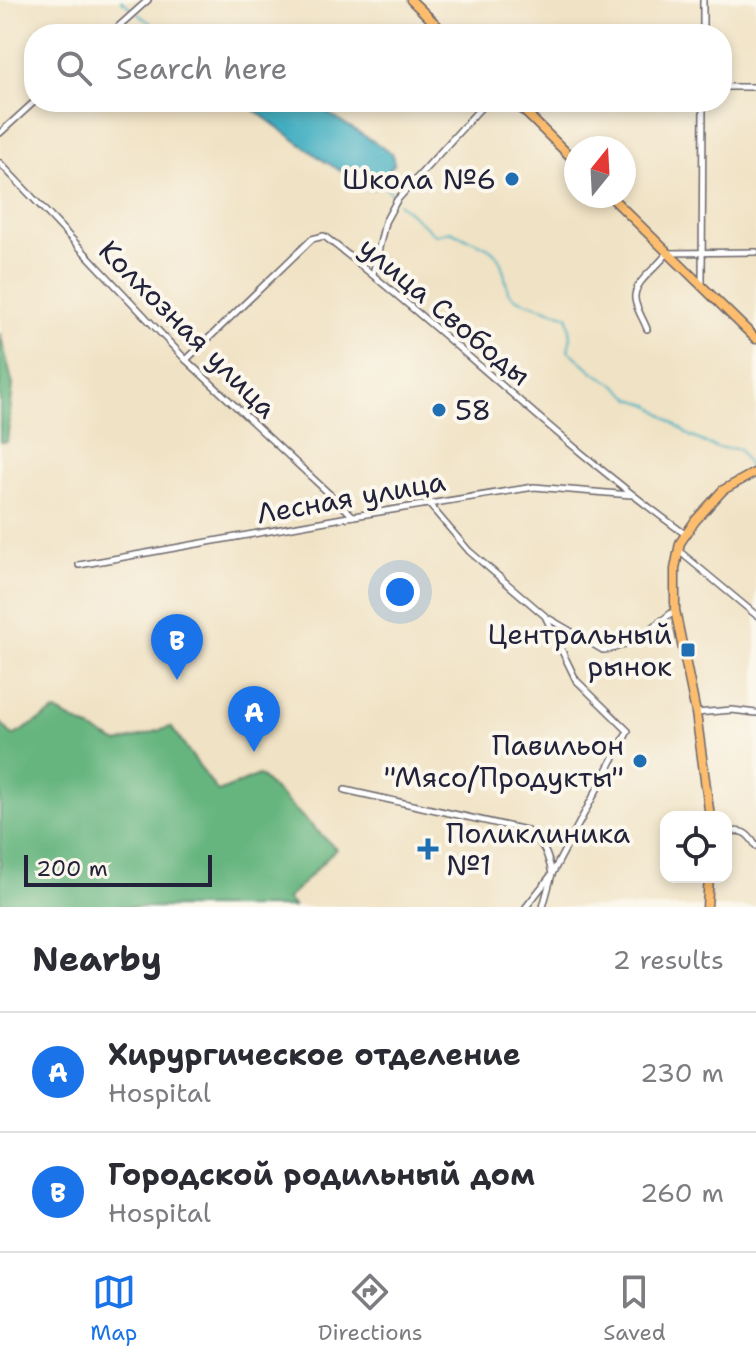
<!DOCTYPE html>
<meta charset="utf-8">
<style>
:root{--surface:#fff;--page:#f2f2f3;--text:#2b2b33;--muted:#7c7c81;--line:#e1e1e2;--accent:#1a73e8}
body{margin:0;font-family:"Shantell Sans",sans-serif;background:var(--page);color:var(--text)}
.controls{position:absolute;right:24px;bottom:24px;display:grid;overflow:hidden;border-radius:16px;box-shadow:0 4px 12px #0003}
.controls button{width:72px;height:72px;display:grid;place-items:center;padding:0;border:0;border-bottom:2px solid var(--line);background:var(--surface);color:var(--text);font:40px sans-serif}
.compass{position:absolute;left:564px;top:136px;width:72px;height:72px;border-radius:50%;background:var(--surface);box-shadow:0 4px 12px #0003;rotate:18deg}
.scale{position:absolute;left:24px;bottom:20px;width:188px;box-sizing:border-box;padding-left:8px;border:4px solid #22223b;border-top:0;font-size:22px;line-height:28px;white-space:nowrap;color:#22223b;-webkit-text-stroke:6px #fbf7ec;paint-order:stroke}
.you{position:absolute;left:400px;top:592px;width:28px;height:28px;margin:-20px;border:6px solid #fff;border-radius:50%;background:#1a73e8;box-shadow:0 0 0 12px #1a73e833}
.badge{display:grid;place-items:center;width:52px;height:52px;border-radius:50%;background:var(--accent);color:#fff;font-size:26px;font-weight:700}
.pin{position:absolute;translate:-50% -66px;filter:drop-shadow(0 2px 4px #0008)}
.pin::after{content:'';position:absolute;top:42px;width:28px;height:24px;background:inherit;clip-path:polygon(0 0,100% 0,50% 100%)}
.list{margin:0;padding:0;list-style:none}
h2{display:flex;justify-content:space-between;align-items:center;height:104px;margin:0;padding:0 32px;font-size:34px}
h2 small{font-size:26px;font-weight:400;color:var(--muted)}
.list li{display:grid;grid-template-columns:52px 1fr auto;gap:24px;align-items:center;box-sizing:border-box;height:120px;padding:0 32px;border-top:2px solid var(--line)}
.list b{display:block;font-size:30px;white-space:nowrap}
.list p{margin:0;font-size:26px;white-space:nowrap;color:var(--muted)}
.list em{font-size:26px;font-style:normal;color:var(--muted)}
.icon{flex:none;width:44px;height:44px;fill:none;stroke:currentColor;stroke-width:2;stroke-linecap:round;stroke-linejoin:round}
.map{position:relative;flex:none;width:756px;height:907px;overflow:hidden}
.search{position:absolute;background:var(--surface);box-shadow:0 4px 12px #0003;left:24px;right:24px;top:24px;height:88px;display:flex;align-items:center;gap:20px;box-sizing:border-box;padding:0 28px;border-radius:32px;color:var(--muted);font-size:30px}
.sheet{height:344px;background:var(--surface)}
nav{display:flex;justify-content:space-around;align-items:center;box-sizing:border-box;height:112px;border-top:2px solid var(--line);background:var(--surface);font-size:22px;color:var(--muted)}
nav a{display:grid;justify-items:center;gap:4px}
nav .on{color:var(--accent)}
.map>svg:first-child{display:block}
.forest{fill:#66b57f;stroke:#446c5d;stroke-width:2}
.water{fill:#43afc1;stroke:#32687e;stroke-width:2}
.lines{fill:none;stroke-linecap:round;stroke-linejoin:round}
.stream{stroke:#43afc1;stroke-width:2}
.minor-casing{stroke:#6a656b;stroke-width:8}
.primary-casing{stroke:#6a656b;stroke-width:11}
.minor{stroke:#fff;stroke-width:5}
.primary{stroke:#fcbd6e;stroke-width:8}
.poi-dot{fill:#1f6fb2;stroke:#fbf7ec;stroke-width:3}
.labels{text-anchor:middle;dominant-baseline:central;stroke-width:8;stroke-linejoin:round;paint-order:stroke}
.poi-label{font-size:28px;fill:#22223b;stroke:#fbf7ec;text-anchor:end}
.street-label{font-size:28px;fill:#22223b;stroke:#fbf7ec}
</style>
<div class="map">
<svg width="756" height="907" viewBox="0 0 756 907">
<rect width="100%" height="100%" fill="#fbf7ec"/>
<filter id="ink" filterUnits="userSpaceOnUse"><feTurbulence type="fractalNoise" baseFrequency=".0125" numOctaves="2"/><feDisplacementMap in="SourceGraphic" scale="16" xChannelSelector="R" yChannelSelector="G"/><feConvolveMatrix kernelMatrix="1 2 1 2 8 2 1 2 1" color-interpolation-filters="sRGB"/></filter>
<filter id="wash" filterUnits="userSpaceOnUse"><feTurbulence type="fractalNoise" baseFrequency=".006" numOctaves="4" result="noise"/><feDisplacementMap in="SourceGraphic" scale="32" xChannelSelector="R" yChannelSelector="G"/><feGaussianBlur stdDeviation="1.8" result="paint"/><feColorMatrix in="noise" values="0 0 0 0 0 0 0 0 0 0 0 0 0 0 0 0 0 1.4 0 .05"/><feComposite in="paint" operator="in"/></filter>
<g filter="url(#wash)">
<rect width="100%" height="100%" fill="#f0e2c4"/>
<g class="forest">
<path d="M0,333L13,385L7,442H0Z"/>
<path d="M55,711L118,743L171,727L218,792L259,775L336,849L287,899L294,907H0V722L13,736Z"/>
</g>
<path class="water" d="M243,102H307L313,104L392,153L394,164L373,189L369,187L324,161Z"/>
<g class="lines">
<g class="stream">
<path d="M121,0L132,9"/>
<path d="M137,13L165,34"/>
<path d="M381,181L395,198"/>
<path d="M398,203L436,235L450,231C492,251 500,242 508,292L517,299L568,316L571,337L568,350L595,373L616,385L632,399L650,405L690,436L717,448L739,449L752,472"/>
</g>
</g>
</g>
<g filter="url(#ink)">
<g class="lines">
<g class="minor-casing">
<g id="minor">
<path d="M110,34L148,0"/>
<path d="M703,34V0"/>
<path d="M722,87H756"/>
<path d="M0,133L34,102"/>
<path d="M0,163L186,360L353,516"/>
<path d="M373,274L385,222L397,200L486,102"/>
<path d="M702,284L703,102"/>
<path d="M647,329C644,320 636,309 635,299C633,281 659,267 667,253L756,252"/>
<path d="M186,360L312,239L324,236C448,332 559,443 685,534"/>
<path d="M428,503L469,551L545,616L576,680L628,731L552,874L543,907"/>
<path d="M679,551L756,615"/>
<path d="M79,565L354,516L534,487L631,495"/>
<path d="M546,617L603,650C625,650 658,624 675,610"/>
<path d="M696,713L732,710L756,713"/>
<path d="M345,790L526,830C543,842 548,854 552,874L526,907"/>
<path d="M726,832C742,830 747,831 756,846"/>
</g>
</g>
<g class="primary-casing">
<g id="primary">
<path d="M411,0L446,34"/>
<path d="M515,102L576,162"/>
<path d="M610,196L756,339"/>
<path d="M710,817L696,713L675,610V569L680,543L695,521L723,490L756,472"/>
<path d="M707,907L709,877"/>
</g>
</g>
<use href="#minor" class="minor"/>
<use href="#primary" class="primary"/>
</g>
</g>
<g class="poi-dot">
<circle cx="512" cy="179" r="8"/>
<circle cx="439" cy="410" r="8"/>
<rect x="680" y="642" width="16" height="16" rx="4"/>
<circle cx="640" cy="761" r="8"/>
<path d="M424 837h8v8h8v8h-8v8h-8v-8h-8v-8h8z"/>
</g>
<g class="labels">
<g class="poi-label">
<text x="496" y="179">Школа №6</text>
<text x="455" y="410" text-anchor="start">58</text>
<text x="672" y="634">Центральный<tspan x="672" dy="32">рынок</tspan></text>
<text x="624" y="745">Павильон<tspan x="624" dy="32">"Мясо/Продукты"</tspan></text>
<text x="446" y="833" text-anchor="start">Поликлиника<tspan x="446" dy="32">№1</tspan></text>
</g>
<g class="street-label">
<text transform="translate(445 311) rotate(40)">улица Свободы</text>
<text transform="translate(188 329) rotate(45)">Колхозная улица</text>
<text transform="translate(351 497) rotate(-10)">Лесная улица</text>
</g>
</g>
</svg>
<div class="controls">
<button><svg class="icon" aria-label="locate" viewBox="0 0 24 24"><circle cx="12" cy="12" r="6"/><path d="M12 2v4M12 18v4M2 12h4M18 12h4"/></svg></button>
</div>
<svg class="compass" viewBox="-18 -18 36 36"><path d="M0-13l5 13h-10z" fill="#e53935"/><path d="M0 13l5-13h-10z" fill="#7c7c81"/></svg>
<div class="scale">200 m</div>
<div class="you"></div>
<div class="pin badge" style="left:254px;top:752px">A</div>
<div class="pin badge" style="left:177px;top:680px">B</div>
<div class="search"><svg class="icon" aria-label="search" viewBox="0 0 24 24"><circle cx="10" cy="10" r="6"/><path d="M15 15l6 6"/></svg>Search here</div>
</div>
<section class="sheet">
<h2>Nearby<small>2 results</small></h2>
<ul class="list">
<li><span class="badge">A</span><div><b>Хирургическое отделение</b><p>Hospital</p></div><em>230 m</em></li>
<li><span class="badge">B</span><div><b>Городской родильный дом</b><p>Hospital</p></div><em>260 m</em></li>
</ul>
</section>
<nav>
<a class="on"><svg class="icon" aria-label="map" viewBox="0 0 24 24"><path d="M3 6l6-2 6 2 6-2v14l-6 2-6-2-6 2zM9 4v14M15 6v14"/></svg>Map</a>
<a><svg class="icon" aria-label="directions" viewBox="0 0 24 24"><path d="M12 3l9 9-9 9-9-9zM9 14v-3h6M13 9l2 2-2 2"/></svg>Directions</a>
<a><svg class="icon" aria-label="saved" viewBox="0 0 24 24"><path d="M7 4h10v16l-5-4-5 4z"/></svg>Saved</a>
</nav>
